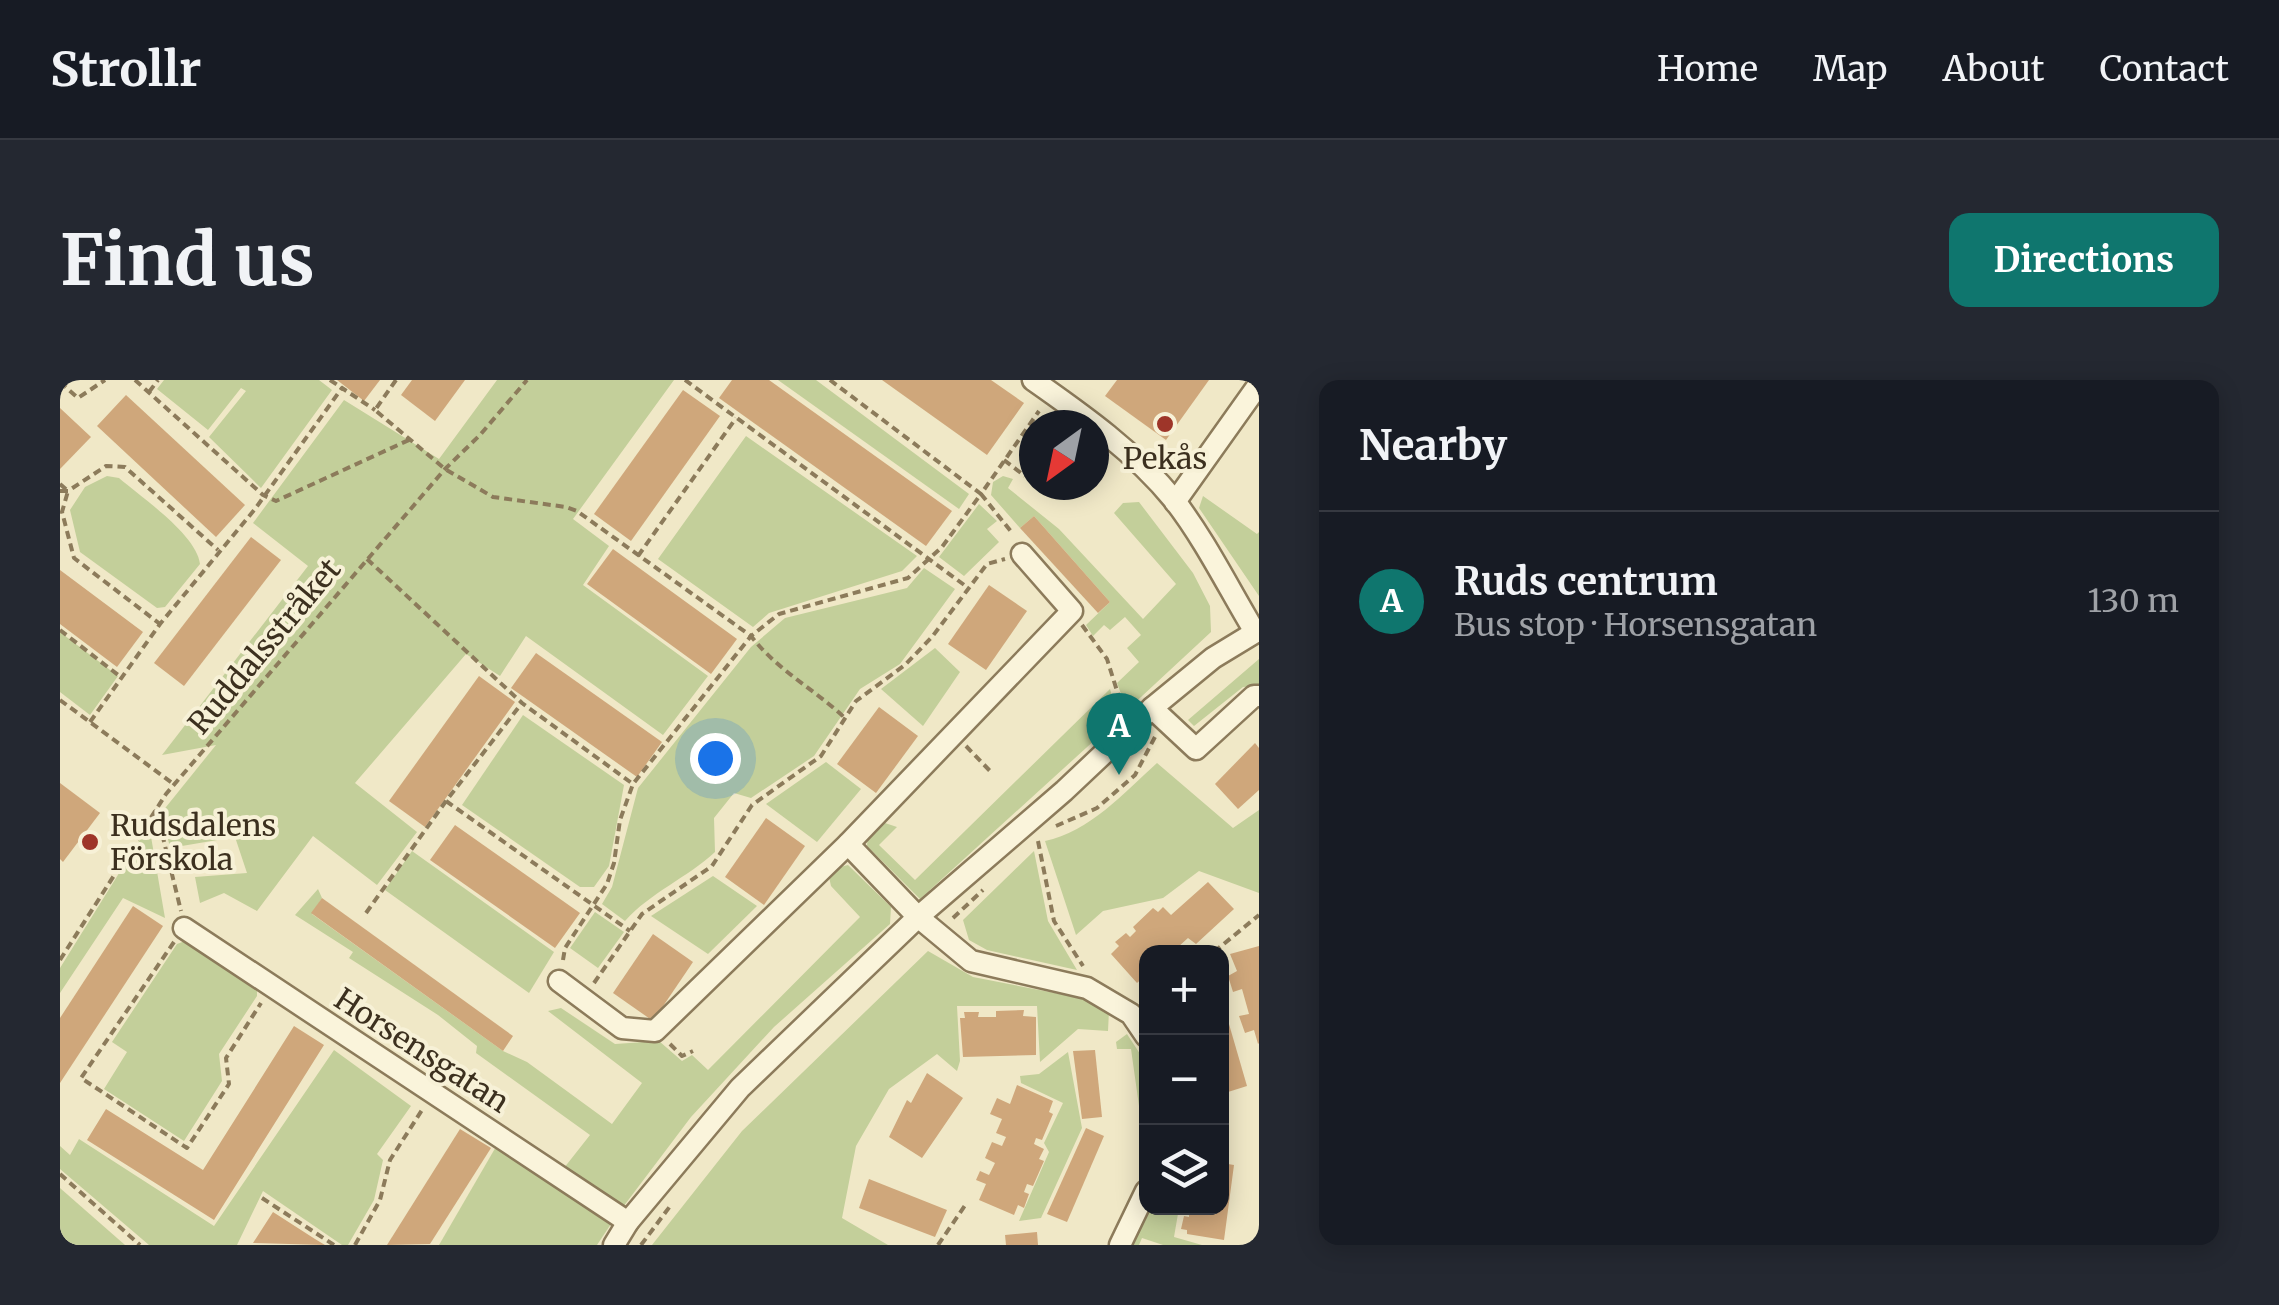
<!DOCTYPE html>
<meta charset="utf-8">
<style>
:root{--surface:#171b24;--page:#242831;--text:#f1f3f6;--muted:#9ea1a6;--line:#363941;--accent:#0f766e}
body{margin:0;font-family:Merriweather,serif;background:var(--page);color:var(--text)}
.controls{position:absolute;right:30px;bottom:30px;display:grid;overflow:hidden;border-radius:20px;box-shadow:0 5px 25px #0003}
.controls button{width:90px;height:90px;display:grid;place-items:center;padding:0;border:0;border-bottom:2px solid var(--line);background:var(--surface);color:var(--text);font:50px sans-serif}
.compass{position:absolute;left:959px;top:30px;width:90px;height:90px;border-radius:50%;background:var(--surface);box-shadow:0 5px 25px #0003;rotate:213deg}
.you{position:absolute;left:655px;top:378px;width:35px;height:35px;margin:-25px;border:8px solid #fff;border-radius:50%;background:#1a73e8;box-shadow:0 0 0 15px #1a73e833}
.badge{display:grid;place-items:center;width:65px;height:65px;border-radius:50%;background:var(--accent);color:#fff;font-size:32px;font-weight:700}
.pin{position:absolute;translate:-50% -82px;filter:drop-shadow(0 2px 5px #0008)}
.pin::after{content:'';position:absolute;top:52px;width:35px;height:30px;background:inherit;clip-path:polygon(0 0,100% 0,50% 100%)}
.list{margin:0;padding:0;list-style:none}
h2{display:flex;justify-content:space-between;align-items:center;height:130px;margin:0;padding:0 40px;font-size:42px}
h2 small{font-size:32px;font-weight:400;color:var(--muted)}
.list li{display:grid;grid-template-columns:65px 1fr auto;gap:30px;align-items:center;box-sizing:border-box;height:180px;padding:0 40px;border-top:2px solid var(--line)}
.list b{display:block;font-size:38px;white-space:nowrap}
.list p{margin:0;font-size:32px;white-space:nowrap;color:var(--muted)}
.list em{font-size:32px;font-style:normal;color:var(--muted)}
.icon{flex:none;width:55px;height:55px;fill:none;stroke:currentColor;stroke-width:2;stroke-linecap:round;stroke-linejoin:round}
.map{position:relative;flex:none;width:1199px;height:865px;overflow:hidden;border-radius:20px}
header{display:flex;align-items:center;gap:60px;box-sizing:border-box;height:140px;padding:0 50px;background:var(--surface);border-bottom:2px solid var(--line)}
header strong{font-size:48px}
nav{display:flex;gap:55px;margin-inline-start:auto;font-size:35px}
.intro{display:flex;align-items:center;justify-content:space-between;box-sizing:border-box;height:240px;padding:0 60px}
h1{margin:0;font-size:70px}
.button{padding:25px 45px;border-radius:20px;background:var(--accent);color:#fff;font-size:35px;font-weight:700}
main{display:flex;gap:60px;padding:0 60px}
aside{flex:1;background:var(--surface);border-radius:20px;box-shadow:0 5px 25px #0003}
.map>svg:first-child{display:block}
.green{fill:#c3cf9a}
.building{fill:#cfa77b}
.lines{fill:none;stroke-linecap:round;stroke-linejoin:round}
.minor-casing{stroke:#8c7b5b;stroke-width:25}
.path{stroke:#8c7b5b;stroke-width:4;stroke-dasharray:8 5;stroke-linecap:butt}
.minor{stroke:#faf4db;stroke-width:20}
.poi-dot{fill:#9e3529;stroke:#f7f1d7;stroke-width:4}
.labels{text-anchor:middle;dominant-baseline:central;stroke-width:8;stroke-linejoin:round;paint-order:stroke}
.poi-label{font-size:30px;fill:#3c301f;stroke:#f7f1d7}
.street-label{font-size:30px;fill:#3c301f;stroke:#f7f1d7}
</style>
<header>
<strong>Strollr</strong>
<nav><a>Home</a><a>Map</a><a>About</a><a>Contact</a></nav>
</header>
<div class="intro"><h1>Find us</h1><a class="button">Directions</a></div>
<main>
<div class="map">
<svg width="1199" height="865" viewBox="0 0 1199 865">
<rect width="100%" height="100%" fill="#f0e8c7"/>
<g class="green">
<path d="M104,0H259L272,10L201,108L149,57L186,11L181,8L148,50L97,9Z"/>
<path d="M437,0H614L513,139L549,166L523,205L648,296L603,355L466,256L440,296L406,274L295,403L357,452L317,505L253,456L197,531L164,513L140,523L135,497L187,493L175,457L110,468L102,432L156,365L102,375L248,186L193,143L284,20L379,79Z"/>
<path d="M718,0H756L909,114L899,129Z"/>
<path d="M686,56L857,176L842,191L709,233L693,247L598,179Z"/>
<path d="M47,96L59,98C81,117 137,155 140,184L105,227L97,228L20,172L10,130L25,107Z"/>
<path d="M943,96L953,99L948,108L999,149L1083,239L1116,204L1054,133L1063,123L1079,122L1133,193L1150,226L1151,252L1067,330L1057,303L1079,282L1067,268L1081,255L1065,237L1050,250L1044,245L1033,256L1026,245L1050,222L974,136L960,148L931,115L933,102Z"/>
<path d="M1143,116L1197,154L1199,152V216L1139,128Z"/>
<path d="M919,124L937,141L927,149L939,162L904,196L879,177Z"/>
<path d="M864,188L895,209L840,284L800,309L754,376L691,418L674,413L654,438L655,472C627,498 591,512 565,541L542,524L552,507L578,408L691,267L725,238L847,208Z"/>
<path d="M0,252L58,296L30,335L0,312Z"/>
<path d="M875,268L900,292L863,346L821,309Z"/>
<path d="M1199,279V306L1183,307L1134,346L1128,340Z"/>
<path d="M1050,309L1059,338L860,519L807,466L808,451L819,441L837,447L819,465L855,500Z"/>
<path d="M463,335L564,405L549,486L534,507H520L402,425Z"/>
<path d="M766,382L801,409L757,462L706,424Z"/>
<path d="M1097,383L1173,448L1199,430V513L1139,491L1103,518L1043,531L1016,555L985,461C1029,452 1064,413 1097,383Z"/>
<path d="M89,445L105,538L63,518L0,613V588Z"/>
<path d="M352,471L494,572L469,613L325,510Z"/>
<path d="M974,471L988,541L1017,590L927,570L909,560L903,540Z"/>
<path d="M788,485L831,527L830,544L714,647L631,737L560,831L504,788L530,755L416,673L417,666L378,635L289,578L293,572L235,535L258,509L262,518L252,534L443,671L467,682L552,744L582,703L488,631L501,628L555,664L599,661L622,681L632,675L648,690L800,537L771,506L769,497L776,488Z"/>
<path d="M653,496L697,526L648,574L591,536Z"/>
<path d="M535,532L564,552L538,588L510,568Z"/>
<path d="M125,561L197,608V616L159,674L162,701L124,761L44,709L67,672L52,662L117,564Z"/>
<path d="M868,571L913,597L1031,620L1049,631L1048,651L1018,649L980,682L977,626H897L900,681L897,691L877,674L829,709L796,766L782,838L828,865H592L682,751Z"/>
<path d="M1067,654L1086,683V728L1079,726L1071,669H1057L1056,662Z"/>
<path d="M274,670L351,726L317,774L323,780L314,820L288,865H282L203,811L177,865H89L0,789V766L10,775L19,759L154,846Z"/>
<path d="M1008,672L1022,748L981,838L959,841L989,772L984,763L1003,723L961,703L960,696L979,694Z"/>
<path d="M437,765L551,844L537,865H379Z"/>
<path d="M0,808L65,865H0Z"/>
<path d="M1091,828H1119L1114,857L1142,865H1103L1082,858L1079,865H1074L1072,859Z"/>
</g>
<g class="building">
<path d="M277,0H320L304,21Z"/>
<path d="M352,0H405L375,41L341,15Z"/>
<path d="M672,0H709L892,131L866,166L659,18Z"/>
<path d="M822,0H931L964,23L927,75Z"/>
<path d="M1057,0H1149L1106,60L1045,16Z"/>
<path d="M623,10L660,36L571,161L534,134Z"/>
<path d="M66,15L185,125L156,157L37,46Z"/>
<path d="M0,28L31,57L0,89Z"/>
<path d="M974,136L1050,222L1038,233L960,148Z"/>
<path d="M191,157L221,180L124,306L94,283Z"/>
<path d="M553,169L677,259L651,294L527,204Z"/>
<path d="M0,190L83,252L57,287L0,244Z"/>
<path d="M929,205L967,231L926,290L888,264Z"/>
<path d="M476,273L602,362L577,397L451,308Z"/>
<path d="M419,296L455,322L365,447L329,421Z"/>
<path d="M819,327L858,356L816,413L777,384Z"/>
<path d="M1195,363L1199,368V410L1178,429L1155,404Z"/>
<path d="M0,403L40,433L3,482L0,479Z"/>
<path d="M706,438L745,466L704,525L665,497Z"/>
<path d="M395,445L520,533L495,568L370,480Z"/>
<path d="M1148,502L1174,529L1136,564L1128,558L1118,567L1123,572H1086V595L1077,603L1051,574L1059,566L1055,562L1066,553L1070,557L1076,551L1073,547L1093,528L1098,532L1103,527L1111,535Z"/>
<path d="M262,518L453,656L443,671L251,533Z"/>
<path d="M73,526L103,546L0,703V638Z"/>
<path d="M593,554L633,582L593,641L553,613Z"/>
<path d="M1199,566V663L1198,664L1194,650L1185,653L1179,636L1189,634L1182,609L1173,612L1168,596L1177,591L1170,574Z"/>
<path d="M1162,620L1187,706L1168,712L1162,691Z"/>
<path d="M964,630L963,636L976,637V675L903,677L900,638H905L904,632H919L918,637H936V631Z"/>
<path d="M234,646L264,665L154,840L27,760L46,729L143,790Z"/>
<path d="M1035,670L1042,737L1022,739L1013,671Z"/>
<path d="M867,693L903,718L862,778L829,757L847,720L851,723Z"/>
<path d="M957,705L993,721L989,732L993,734L982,760L976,758L974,764L984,769L979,779L984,781L973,806L967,804L964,812L969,814L964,828L958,825L954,835L919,820L926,804L916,800L920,791L929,795L935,783L925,778L932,762L942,766L946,757L936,753L942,739L930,734L937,718L950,724Z"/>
<path d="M1026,748L1044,756L1007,842L987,834Z"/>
<path d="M400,749L431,768L370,864L327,865Z"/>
<path d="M1162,783L1174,785L1164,860L1127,854V850L1121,849L1124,836L1129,837V828H1162Z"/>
<path d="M809,799L887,830L875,857L799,828Z"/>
<path d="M213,832L255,859L265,865L193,863Z"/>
<path d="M977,852L978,865H946L945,855Z"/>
</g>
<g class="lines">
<g class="minor-casing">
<g id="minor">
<path d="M973,0C1023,35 1075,72 1114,120C1145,160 1169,209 1195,252"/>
<path d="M1115,122L1199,4"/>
<path d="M1092,328L1136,369L1194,316H1199"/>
<path d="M788,464L858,537L911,581L1027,608L1071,634L1086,656"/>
<path d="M124,548L568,842"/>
<path d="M499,601L562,648L595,651L788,464L1012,231L962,174"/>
<path d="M554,865L568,842L680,708L858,537L1004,411L1092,328L1153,278L1199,250"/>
<path d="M1060,865L1086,811"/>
</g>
</g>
<g class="path">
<path d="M75,0L203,115L216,121L351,59"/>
<path d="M270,0L282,8"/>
<path d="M336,0L315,30L385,89L433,117L506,127L517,131L691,256C717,290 754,309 785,338"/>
<path d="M625,0L907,207"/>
<path d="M770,0L921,114L979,31"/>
<path d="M0,2L18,18L45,0"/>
<path d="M89,12L98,0"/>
<path d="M944,80L965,96"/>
<path d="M0,104L8,111L2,132L14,178L100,244"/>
<path d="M0,111H8L46,86L65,87L158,170"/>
<path d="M578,176L676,38"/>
<path d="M307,179L462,323L573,404"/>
<path d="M1022,245L1047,279L1063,330"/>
<path d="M0,250L62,298"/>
<path d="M0,320L115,405"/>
<path d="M30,342L100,244L195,129L282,8L315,30"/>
<path d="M906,366L931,392"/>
<path d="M386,421L570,551"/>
<path d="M96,429L121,531"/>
<path d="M996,446L1037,428L1075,395L1096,355"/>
<path d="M978,461L994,541L1023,586"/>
<path d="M306,533L386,421L462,323"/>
<path d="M893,538L923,510"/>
<path d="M114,562L21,698L127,768L169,704L166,678L201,623"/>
<path d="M1154,572L1199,535"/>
<path d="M0,580L106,414L385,89L420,55L467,0"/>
<path d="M503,580L505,568L547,504L554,483L560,440L573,404L691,256L719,234L848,198L882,167L921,114L953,154"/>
<path d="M534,603L582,534L652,486L692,425L761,376L796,321L845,285L872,257L927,184L945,179"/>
<path d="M610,664L622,676L633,671"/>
<path d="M0,794L80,865"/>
<path d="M202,818L274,865"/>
<path d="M295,865L320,820L330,780L362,730"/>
<path d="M581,865L611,825"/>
<path d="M878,865L906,824"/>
</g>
<use href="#minor" class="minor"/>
</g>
<g class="poi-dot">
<circle cx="1105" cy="44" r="10"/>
<circle cx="30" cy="462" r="10"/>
</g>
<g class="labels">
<g class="poi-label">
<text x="1105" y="78">Pekås</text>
<text x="50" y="445" text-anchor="start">Rudsdalens<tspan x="50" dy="34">Förskola</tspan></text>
</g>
<g class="street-label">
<text transform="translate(204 266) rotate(-50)">Ruddalsstråket</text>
<text transform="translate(362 670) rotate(33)">Horsensgatan</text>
</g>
</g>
</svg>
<div class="controls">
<button>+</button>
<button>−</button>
<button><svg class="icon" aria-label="layers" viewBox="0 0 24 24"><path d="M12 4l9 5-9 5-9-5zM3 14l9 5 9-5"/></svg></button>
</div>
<svg class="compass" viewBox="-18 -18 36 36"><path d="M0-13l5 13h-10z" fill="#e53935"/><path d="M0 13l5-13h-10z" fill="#9ea1a6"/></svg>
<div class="you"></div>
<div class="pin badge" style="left:1059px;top:395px">A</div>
</div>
<aside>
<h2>Nearby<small></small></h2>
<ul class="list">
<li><span class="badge">A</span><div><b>Ruds centrum</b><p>Bus stop · Horsensgatan</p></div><em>130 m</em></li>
</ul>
</aside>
</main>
